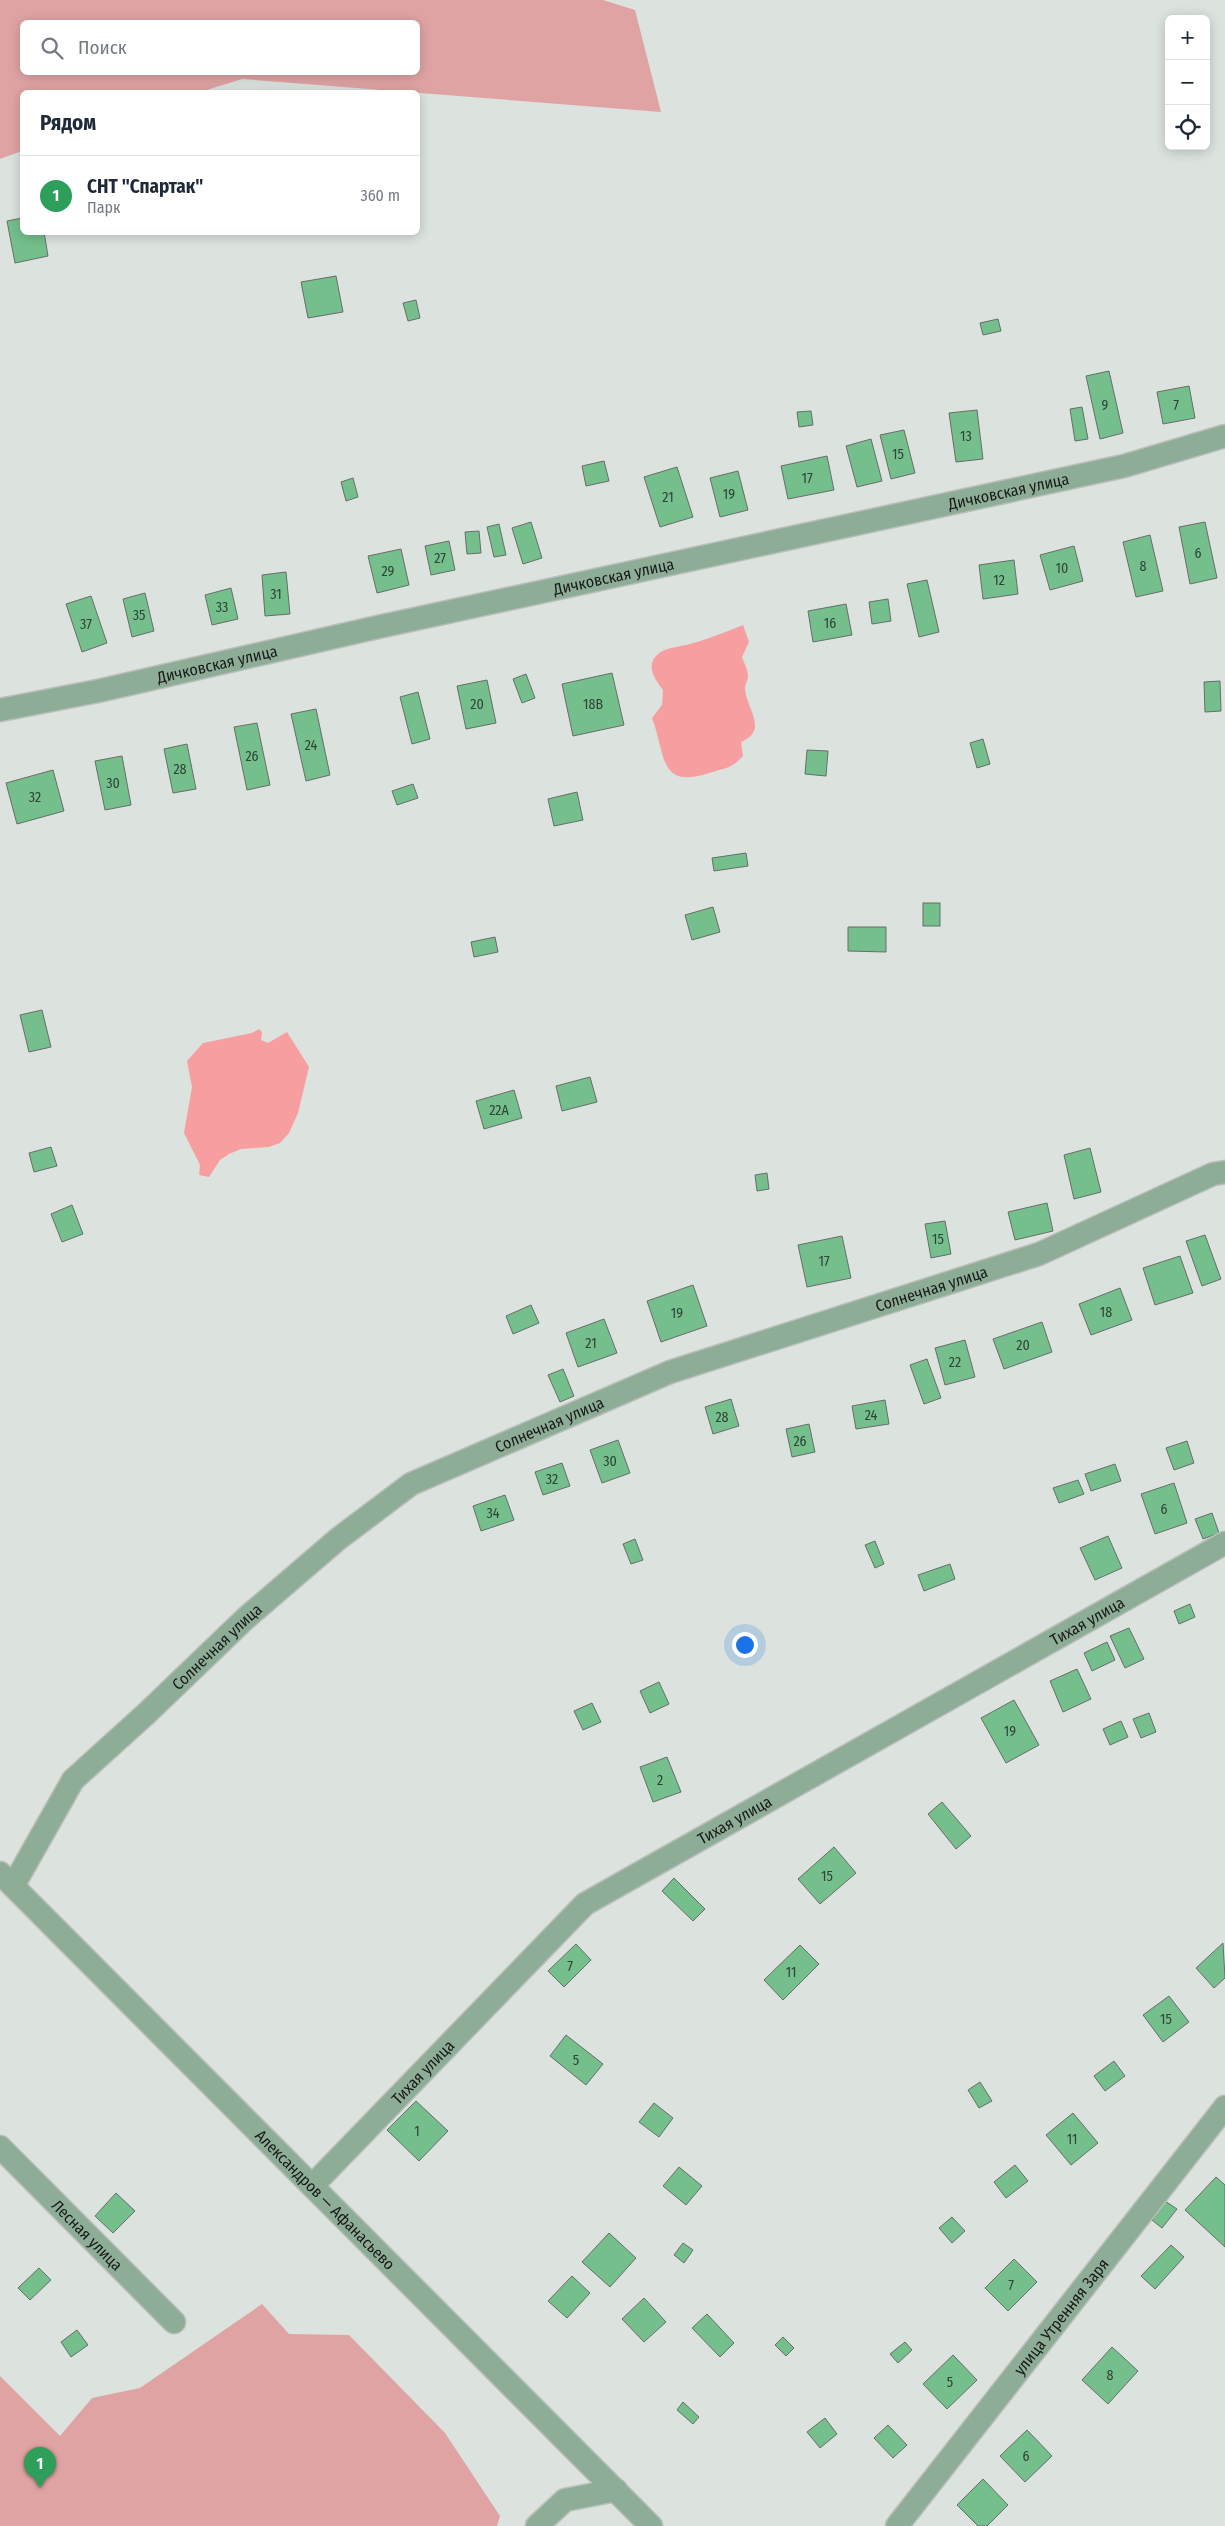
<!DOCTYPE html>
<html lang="ru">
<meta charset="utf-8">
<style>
:root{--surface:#fff;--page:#f6f6f7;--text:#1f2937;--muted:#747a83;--line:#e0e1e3;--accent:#cf3f52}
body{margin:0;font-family:"Fira Sans Condensed",sans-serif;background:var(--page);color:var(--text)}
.controls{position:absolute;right:15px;top:15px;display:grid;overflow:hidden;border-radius:8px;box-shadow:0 2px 12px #0003}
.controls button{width:45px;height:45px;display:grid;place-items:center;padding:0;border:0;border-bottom:1px solid var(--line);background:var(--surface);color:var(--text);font:25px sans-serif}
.you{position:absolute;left:744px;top:1644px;width:18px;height:18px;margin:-12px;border:4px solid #fff;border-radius:50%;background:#1a73e8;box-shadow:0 0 0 8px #1a73e833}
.badge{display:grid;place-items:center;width:32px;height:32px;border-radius:50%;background:var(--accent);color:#fff;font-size:16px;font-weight:700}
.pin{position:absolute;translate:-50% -41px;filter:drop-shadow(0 1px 2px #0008)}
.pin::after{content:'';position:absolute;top:26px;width:18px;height:15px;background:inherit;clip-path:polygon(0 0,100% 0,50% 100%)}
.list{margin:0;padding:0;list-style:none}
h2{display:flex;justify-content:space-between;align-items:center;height:65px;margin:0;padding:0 20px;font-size:21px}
h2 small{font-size:16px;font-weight:400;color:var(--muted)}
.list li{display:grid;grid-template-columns:32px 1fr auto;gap:15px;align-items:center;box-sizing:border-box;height:80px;padding:0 20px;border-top:1px solid var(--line)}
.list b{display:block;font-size:19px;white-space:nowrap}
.list p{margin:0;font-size:16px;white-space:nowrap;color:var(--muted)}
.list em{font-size:16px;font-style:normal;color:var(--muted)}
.icon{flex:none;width:28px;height:28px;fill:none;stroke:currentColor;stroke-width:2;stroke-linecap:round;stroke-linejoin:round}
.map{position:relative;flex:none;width:1225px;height:2526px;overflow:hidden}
.search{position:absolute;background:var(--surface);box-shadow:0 2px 12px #0003;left:20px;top:20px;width:400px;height:55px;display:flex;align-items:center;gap:12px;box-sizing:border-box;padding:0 18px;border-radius:8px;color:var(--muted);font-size:19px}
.panel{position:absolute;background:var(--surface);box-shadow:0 2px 12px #0003;left:20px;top:90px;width:400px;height:145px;border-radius:8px}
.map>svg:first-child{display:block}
.green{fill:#dfa3a4;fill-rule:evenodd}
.water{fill:#f79ea1}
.building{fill:#74bf8c;stroke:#686d69}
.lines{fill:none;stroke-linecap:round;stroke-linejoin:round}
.minor-casing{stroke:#b9beba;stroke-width:25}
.minor{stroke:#8dad96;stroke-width:22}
.labels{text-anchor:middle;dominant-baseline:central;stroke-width:5;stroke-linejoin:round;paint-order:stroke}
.number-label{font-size:14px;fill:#2f4336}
.street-label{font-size:16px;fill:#181a19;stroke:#fff}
</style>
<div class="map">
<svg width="1225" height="2526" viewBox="0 0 1225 2526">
<rect width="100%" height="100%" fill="#dce2dd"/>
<g class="green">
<path d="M0,0H603L635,10L661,112L242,79L200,92H22V151L0,159ZM418,22V72H22V22Z"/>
<path d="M262,2304L289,2334L349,2335L445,2433L500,2516L497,2526H0V2376L60,2436L92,2398L140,2388Z"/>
</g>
<g class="water">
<path d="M743,625L749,642L742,657C744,663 748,670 748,676C748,680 745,684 745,688C745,707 770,730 741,742L743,756C731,769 725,768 709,773C658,790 666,754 652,718L662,705L663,690C656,681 645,666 657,655C665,647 680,647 690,644C708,639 726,632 743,625Z"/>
<path d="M259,1029L262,1032L261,1040L268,1043L287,1032L309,1067L298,1113L289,1133L280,1143L269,1147L241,1149L229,1154L220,1160L209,1177L199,1175L200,1165L184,1133L192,1087L187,1061L203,1043L252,1033Z"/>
</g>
<g class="building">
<path d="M22,218V232H44L48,256L15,263L7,221Z"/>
<path d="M336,276L343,312L308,318L301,282Z"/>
<path d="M416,300L420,318L408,321L403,303Z"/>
<path d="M998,319L1001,331L983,335L980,323Z"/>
<path d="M1109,371L1123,433L1100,439L1086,376Z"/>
<path d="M1189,386L1195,418L1163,424L1157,392Z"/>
<path d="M1082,407L1088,439L1075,441L1070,409Z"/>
<path d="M977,410L983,459L956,462L949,413Z"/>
<path d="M811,411L813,425L799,427L797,412Z"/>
<path d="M904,430L915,473L891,479L880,435Z"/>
<path d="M871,439L882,481L857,487L846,446Z"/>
<path d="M827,456L834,490L788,499L781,466Z"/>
<path d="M604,461L609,481L586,486L582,466Z"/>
<path d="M677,467L693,517L660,527L644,477Z"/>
<path d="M738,471L748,510L720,517L710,478Z"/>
<path d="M353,478L358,497L346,501L341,482Z"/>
<path d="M531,522L542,558L523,564L512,528Z"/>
<path d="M1205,522L1217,578L1190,584L1179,527Z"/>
<path d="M499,524L506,555L494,557L487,527Z"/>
<path d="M479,531L481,553L467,554L465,532Z"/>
<path d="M1150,535L1163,591L1136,597L1123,542Z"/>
<path d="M449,541L455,570L431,575L425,546Z"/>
<path d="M1074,546L1083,581L1050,590L1040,555Z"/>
<path d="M401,549L409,585L377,593L368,556Z"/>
<path d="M1014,560L1018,594L983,599L979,565Z"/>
<path d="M286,572L290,614L265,616L262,575Z"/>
<path d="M927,580L939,632L919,637L907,584Z"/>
<path d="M231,588L238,619L212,625L205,595Z"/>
<path d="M145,593L154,631L132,637L123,599Z"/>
<path d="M91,596L107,643L82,652L66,604Z"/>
<path d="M888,599L891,621L872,624L869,602Z"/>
<path d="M846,604L852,635L813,642L808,611Z"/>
<path d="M612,673L624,725L573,736L562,684Z"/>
<path d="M526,674L535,698L522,703L513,679Z"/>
<path d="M487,680L496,723L466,729L457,686Z"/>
<path d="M1220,681L1221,711L1205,712L1204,682Z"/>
<path d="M418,692L430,739L412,744L400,697Z"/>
<path d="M316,709L330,775L306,781L291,714Z"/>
<path d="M257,723L270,785L247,790L234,727Z"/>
<path d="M983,739L990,764L977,768L970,743Z"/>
<path d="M187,744L196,789L173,793L164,749Z"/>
<path d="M807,750L828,751L826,776L805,774Z"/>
<path d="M122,756L131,805L105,810L95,761Z"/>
<path d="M53,770L64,811L17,824L6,783Z"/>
<path d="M413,784L418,798L397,805L392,791Z"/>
<path d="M577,792L583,820L554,826L548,799Z"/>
<path d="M746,853L748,866L714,871L712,858Z"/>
<rect x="923" y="903" width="17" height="23"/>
<path d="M713,907L720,932L692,940L685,915Z"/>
<path d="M848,927H886V952L848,951Z"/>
<path d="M495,937L498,952L474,957L471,942Z"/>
<path d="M42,1010L51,1047L29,1052L20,1015Z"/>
<path d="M590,1077L597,1102L562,1111L556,1086Z"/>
<path d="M514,1090L522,1118L484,1129L476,1101Z"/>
<path d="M51,1147L57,1166L34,1172L29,1153Z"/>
<path d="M1090,1148L1101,1192L1074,1199L1064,1155Z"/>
<path d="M767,1173L769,1189L757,1191L755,1175Z"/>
<path d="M1047,1203L1053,1231L1015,1240L1008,1212Z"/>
<path d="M72,1205L83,1234L62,1242L51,1214Z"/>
<path d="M945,1221L951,1254L931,1258L925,1224Z"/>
<path d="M1205,1235L1221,1279L1202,1286L1186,1241Z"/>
<path d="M842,1236L851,1278L807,1287L798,1245Z"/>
<path d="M1180,1256L1193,1293L1155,1305L1143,1268Z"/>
<path d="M693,1285L707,1326L661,1342L647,1301Z"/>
<path d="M1120,1288L1132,1320L1091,1335L1079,1304Z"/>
<path d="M531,1305L539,1323L513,1334L506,1316Z"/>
<path d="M604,1319L617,1353L578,1367L566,1333Z"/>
<path d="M1042,1322L1052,1352L1004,1369L993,1339Z"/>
<path d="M965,1340L975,1377L945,1385L935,1348Z"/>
<path d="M927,1359L941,1398L924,1404L910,1365Z"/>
<path d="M563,1369L574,1396L560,1402L548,1375Z"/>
<path d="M731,1399L739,1426L713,1434L705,1407Z"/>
<path d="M885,1400L889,1424L856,1429L852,1406Z"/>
<path d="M809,1424L815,1452L792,1457L786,1429Z"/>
<path d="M618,1440L630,1473L602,1483L590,1450Z"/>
<path d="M1187,1441L1194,1463L1174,1470L1166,1448Z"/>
<path d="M562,1463L570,1486L543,1495L535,1472Z"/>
<path d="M1115,1464L1121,1481L1091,1491L1085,1474Z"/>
<path d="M1078,1480L1084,1494L1059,1503L1053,1488Z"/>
<path d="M1174,1483L1187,1523L1155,1534L1141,1494Z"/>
<path d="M505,1495L514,1520L481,1531L473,1506Z"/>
<path d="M1212,1513L1219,1533L1203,1539L1195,1519Z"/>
<path d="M1108,1536L1122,1568L1095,1580L1080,1548Z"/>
<path d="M635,1539L643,1560L631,1564L623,1544Z"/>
<path d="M875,1541L884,1564L875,1568L865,1545Z"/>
<path d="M950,1564L955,1579L924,1591L918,1575Z"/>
<path d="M1190,1604L1195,1617L1179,1624L1174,1611Z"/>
<path d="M1129,1628L1144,1659L1125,1668L1110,1636Z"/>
<path d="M1107,1642L1115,1660L1092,1671L1084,1653Z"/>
<path d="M1077,1669L1091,1699L1063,1712L1050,1681Z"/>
<path d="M659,1682L669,1704L650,1713L640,1691Z"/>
<path d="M1014,1700L1039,1745L1006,1763L981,1718Z"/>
<path d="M592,1703L601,1722L583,1730L574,1711Z"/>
<path d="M1149,1713L1156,1732L1141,1738L1133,1719Z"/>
<path d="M1121,1721L1128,1737L1110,1745L1103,1729Z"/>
<path d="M667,1757L681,1792L653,1802L640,1767Z"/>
<path d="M942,1802L971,1836L956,1849L928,1814Z"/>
<path d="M834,1847L856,1873L820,1904L798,1879Z"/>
<path d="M674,1878L705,1909L693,1921L662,1891Z"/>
<path d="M1223,1943L1225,1978L1214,1988L1196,1968Z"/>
<path d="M576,1944L591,1960L564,1987L548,1971Z"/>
<path d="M800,1945L819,1964L783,2000L764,1980Z"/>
<path d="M1169,1996L1189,2022L1163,2042L1143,2015Z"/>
<path d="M566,2035L603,2064L586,2085L550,2056Z"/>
<path d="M1114,2061L1125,2076L1105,2091L1094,2076Z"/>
<path d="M980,2082L992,2101L979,2108L968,2090Z"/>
<path d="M416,2101L448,2131L419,2161L387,2130Z"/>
<path d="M654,2103L673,2118L659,2137L639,2122Z"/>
<path d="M1073,2113L1098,2143L1071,2165L1046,2135Z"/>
<path d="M1015,2165L1028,2181L1006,2198L994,2182Z"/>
<path d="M679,2167L702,2186L686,2205L663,2186Z"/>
<path d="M1216,2177L1225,2185V2247L1185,2210Z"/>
<path d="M116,2193L135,2211L113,2233L95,2216Z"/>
<path d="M1165,2201L1177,2209L1162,2228L1152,2220Z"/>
<path d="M952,2217L965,2231L952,2243L939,2228Z"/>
<path d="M609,2233L636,2258L610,2287L582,2262Z"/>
<path d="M683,2243L693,2250L684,2263L674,2255Z"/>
<path d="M1171,2245L1184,2257L1155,2289L1141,2276Z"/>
<path d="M1014,2259L1037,2282L1008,2311L985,2288Z"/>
<path d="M39,2268L51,2280L30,2300L18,2288Z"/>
<path d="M572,2276L590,2293L567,2318L548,2301Z"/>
<path d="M644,2298L666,2322L644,2342L622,2319Z"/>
<path d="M707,2314L734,2343L720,2357L692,2328Z"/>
<path d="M77,2330L88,2345L71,2357L61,2342Z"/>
<path d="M783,2337L794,2348L786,2356L775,2345Z"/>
<path d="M905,2342L912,2350L898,2363L890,2354Z"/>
<path d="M1112,2347L1138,2371L1108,2404L1082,2380Z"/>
<path d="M953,2355L977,2380L947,2409L923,2384Z"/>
<path d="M683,2402L699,2417L693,2424L677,2410Z"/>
<path d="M825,2418L837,2434L820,2448L807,2432Z"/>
<path d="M888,2425L907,2445L893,2458L874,2438Z"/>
<path d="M1027,2430L1052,2456L1025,2482L1000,2456Z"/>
<path d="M983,2479L1008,2505L987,2526H978L957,2505Z"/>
</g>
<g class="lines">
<g class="minor-casing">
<g id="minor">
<path id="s1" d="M0,710L98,691L378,627L1124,466L1225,436"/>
<path id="s2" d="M0,1873L651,2526"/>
<path id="s3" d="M13,1886L73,1780L147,1713L246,1618L338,1539L411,1484L670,1372L1039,1254L1213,1174L1225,1172"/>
<path id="s4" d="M0,2147L174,2322"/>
<path id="s5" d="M312,2186L585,1904L1225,1543"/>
<path d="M537,2526L565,2500L616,2490"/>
<path id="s6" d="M897,2526L1225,2107"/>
</g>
</g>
<use href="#minor" class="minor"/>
</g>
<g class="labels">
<g class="number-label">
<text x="1105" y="405">9</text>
<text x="1176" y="405">7</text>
<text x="966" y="436">13</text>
<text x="898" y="454">15</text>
<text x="807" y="478">17</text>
<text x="729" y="494">19</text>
<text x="668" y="497">21</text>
<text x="1198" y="553">6</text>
<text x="440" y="558">27</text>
<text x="1143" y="566">8</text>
<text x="1062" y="568">10</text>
<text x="388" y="571">29</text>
<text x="999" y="580">12</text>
<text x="276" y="594">31</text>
<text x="222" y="607">33</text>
<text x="139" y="615">35</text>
<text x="830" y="623">16</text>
<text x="86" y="624">37</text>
<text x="477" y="704">20</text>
<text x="593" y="704">18В</text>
<text x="311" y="745">24</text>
<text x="252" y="756">26</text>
<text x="180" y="769">28</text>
<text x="113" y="783">30</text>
<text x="35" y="797">32</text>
<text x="499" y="1110">22А</text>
<text x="938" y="1239">15</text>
<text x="824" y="1261">17</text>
<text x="1106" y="1312">18</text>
<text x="677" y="1313">19</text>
<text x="591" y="1343">21</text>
<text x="1023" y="1345">20</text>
<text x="955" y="1362">22</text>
<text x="871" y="1415">24</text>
<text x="722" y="1417">28</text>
<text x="800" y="1441">26</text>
<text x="610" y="1461">30</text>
<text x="552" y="1479">32</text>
<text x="1164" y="1509">6</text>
<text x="493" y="1513">34</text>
<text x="1010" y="1731">19</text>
<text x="660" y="1780">2</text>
<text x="827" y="1876">15</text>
<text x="570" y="1966">7</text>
<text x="791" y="1972">11</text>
<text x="1166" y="2019">15</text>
<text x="576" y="2060">5</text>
<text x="417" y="2131">1</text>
<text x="1072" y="2139">11</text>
<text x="1011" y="2285">7</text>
<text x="1110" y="2375">8</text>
<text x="950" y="2382">5</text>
<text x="1026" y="2456">6</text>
</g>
<g class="street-label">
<text stroke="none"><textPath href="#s1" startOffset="1032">Дичковская улица</textPath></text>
<text stroke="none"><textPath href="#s1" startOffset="628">Дичковская улица</textPath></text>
<text stroke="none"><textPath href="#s1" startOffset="222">Дичковская улица</textPath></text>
<text stroke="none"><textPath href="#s3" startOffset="1128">Солнечная улица</textPath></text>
<text stroke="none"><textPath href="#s3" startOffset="722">Солнечная улица</textPath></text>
<text stroke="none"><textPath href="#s5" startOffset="969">Тихая улица</textPath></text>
<text stroke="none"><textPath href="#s3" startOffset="318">Солнечная улица</textPath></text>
<text stroke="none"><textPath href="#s5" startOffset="564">Тихая улица</textPath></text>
<text stroke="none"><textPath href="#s5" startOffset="159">Тихая улица</textPath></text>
<text stroke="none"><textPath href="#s2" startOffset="461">Александров — Афанасьево</textPath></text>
<text stroke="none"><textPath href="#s4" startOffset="124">Лесная улица</textPath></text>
<text stroke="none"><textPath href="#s6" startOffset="266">улица Утренняя Заря</textPath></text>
</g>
</g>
</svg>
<div class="controls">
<button>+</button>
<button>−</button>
<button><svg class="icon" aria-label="locate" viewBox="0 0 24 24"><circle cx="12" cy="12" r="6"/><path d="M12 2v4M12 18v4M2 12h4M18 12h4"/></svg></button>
</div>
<div class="you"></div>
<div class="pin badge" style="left:40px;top:2488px;background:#2e9e5b">1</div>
<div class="search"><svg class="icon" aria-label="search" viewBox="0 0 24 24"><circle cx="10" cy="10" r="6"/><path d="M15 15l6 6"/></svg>Поиск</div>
<section class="panel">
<h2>Рядом<small></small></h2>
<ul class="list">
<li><span class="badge" style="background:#2e9e5b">1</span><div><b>СНТ &quot;Спартак&quot;</b><p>Парк</p></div><em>360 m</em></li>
</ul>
</section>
</div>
